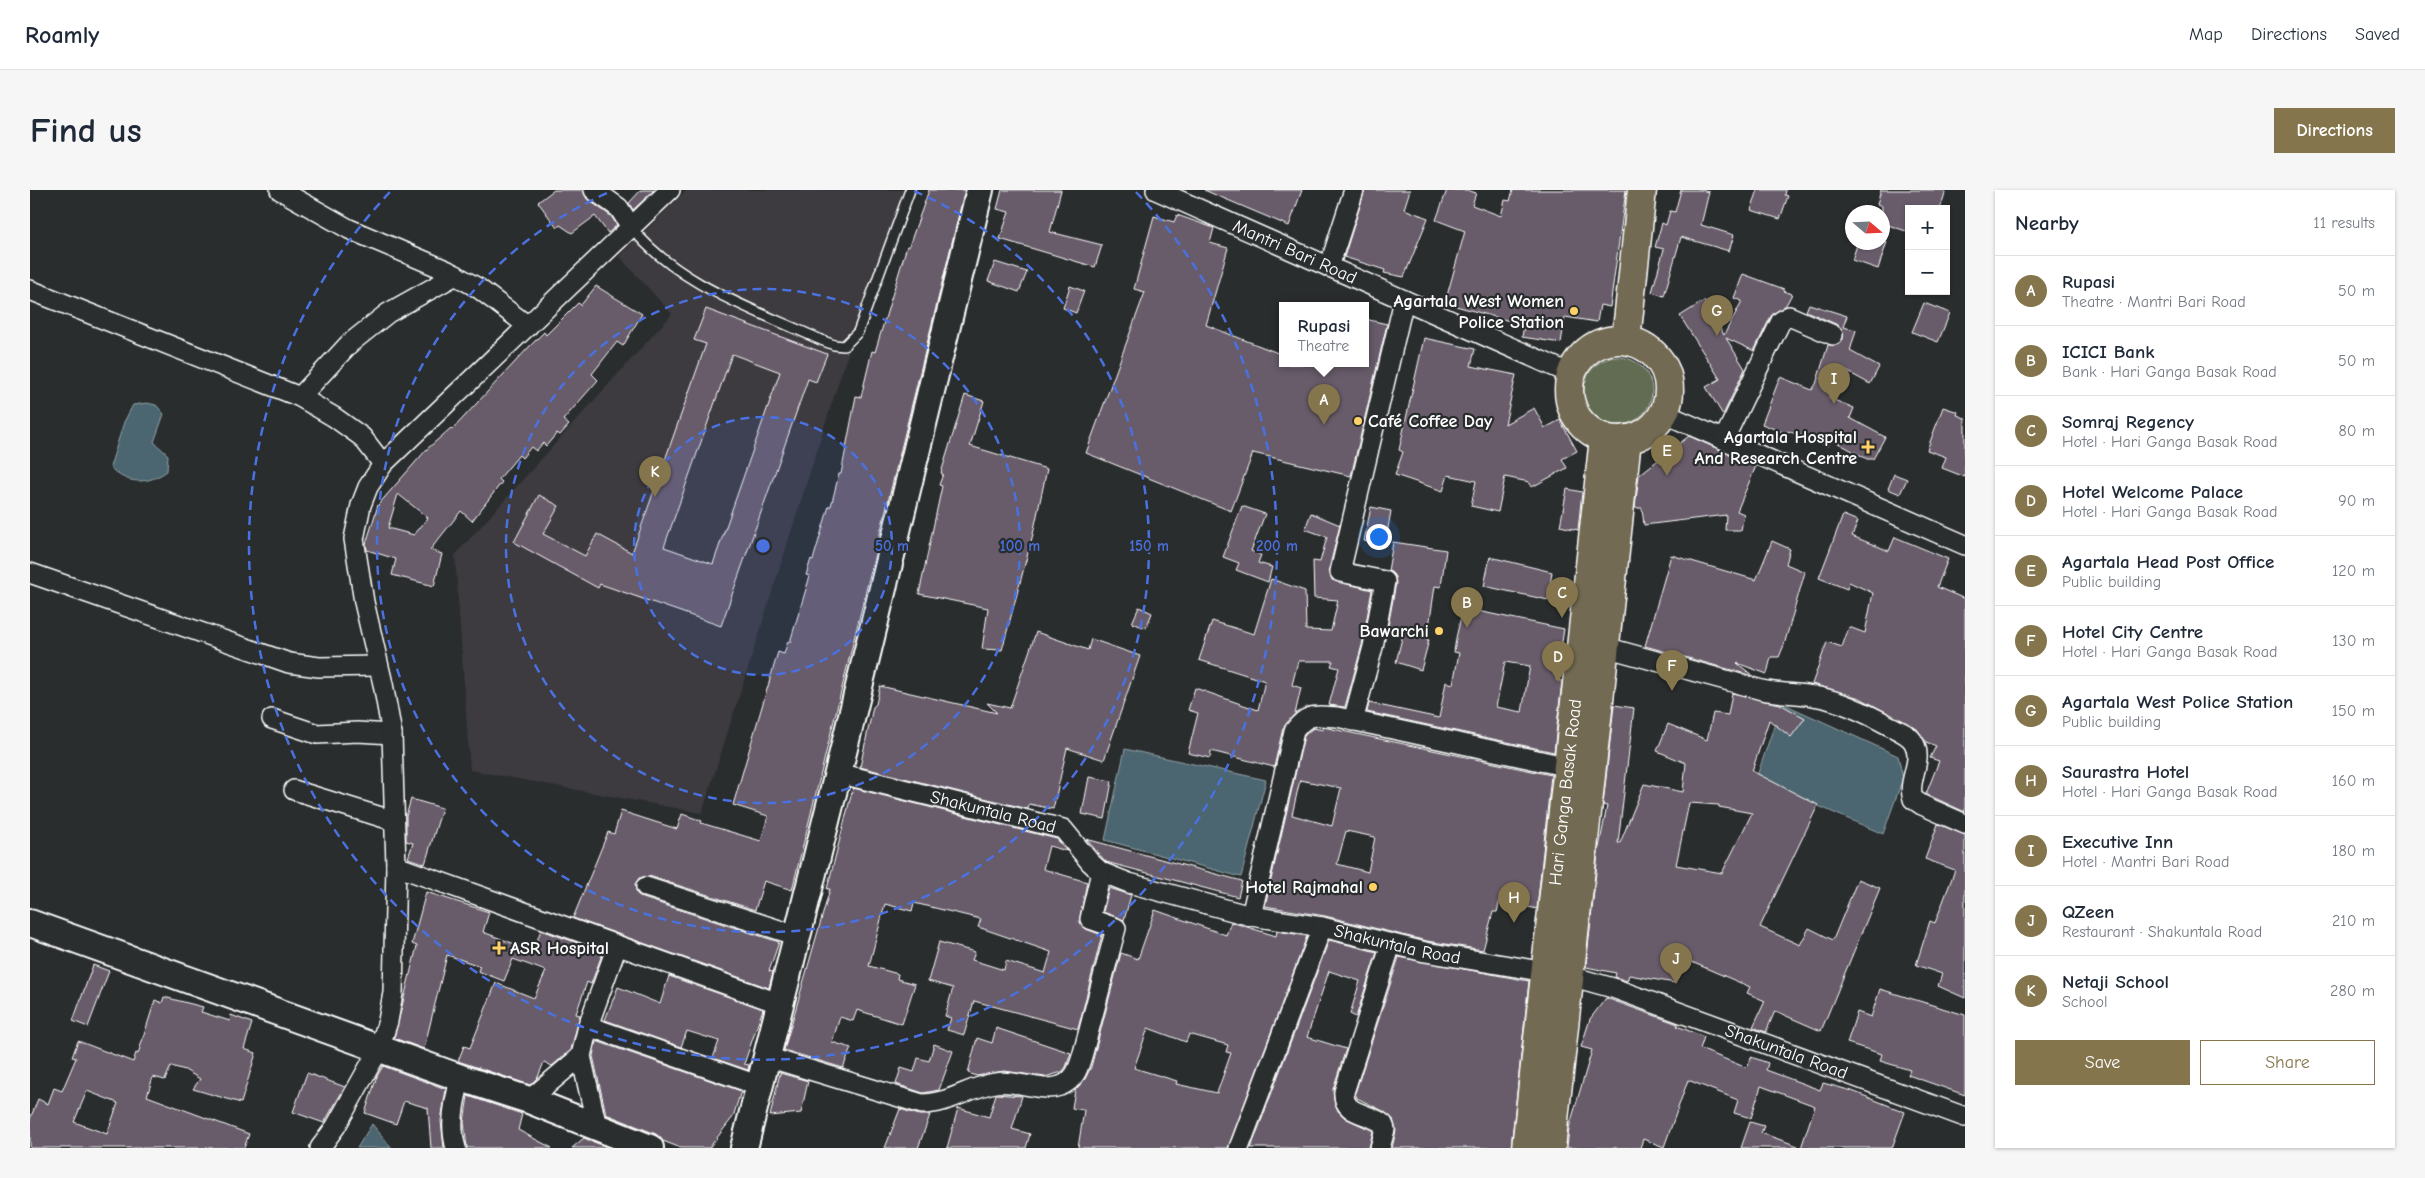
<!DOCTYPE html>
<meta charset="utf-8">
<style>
:root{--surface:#fff;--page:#f6f6f7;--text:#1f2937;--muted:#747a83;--line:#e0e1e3;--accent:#84754c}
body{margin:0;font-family:"Comic Neue",sans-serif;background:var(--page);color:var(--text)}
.controls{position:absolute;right:15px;top:15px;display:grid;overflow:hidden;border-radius:0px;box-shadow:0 1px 4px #0004}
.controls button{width:45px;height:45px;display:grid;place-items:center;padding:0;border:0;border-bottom:1px solid var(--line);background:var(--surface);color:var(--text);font:25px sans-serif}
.compass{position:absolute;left:1815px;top:15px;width:45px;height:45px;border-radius:50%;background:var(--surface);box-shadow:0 1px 4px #0004;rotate:109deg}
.you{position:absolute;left:1348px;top:346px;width:18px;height:18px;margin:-12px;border:4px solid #fff;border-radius:50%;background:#1a73e8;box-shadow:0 0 0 8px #1a73e833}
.badge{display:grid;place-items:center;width:32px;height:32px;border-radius:50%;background:var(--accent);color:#fff;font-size:16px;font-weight:700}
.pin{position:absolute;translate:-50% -41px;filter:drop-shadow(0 1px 2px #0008)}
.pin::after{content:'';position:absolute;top:26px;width:18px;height:15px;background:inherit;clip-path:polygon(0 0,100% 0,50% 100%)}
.popup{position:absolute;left:1249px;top:112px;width:90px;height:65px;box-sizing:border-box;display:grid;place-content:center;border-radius:0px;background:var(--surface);filter:drop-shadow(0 1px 4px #0005);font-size:16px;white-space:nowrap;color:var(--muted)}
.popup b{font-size:19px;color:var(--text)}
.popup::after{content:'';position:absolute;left:50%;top:100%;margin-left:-10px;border:10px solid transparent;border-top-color:var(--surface)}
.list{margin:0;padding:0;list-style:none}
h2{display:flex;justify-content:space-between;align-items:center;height:65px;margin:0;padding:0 20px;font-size:21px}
h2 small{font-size:16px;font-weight:400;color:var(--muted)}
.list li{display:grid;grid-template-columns:32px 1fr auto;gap:15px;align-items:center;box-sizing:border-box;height:70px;padding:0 20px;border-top:1px solid var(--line)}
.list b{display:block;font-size:19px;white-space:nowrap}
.list p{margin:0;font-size:16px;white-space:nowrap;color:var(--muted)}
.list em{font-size:16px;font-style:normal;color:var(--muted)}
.actions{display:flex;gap:10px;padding:15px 20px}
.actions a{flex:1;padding:11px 0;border:1px solid var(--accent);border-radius:0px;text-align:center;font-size:18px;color:var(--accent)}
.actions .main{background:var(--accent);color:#fff}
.map{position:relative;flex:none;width:1935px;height:958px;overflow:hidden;border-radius:0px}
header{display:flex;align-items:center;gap:30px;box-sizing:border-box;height:70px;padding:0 25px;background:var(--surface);border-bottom:1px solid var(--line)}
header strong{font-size:24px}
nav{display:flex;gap:28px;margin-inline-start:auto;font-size:18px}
.intro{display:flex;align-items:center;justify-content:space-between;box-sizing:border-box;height:120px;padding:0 30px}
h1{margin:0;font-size:35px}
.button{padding:12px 22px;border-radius:0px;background:var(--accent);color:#fff;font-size:18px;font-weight:700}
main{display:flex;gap:30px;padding:0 30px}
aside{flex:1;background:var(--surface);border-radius:0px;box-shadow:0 1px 4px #0004}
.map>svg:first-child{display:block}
.built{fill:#3c3b40}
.green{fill:#626c53;stroke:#b0b6a9}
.water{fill:#4b666f;stroke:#93a3a9}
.building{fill:#675c6b;stroke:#fff;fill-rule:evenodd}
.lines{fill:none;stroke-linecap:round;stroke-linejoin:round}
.lane-casing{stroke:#fff;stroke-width:12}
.street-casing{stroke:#fff;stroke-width:22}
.secondary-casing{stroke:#fff;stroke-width:30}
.primary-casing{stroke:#fff;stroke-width:31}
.lane{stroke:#2a2d2e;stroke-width:9}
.street{stroke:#2a2d2e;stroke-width:19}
.secondary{stroke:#2a2d2e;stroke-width:26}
.primary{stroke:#736b52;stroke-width:28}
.ring{fill:none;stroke:#4a71e0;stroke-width:2.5;stroke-dasharray:9 6}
.poi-dot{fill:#ffd166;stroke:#2a2d2e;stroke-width:2}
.labels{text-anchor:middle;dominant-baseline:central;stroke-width:4.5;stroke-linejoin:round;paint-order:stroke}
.street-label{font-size:18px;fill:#fff;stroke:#2a2d2e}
.poi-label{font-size:18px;font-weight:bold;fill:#fff;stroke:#2a2d2e;text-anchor:end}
.centre{fill:#4a71e0;stroke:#2a2d2e;stroke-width:2.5}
.ring-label{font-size:15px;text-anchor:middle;font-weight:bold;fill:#4a71e0;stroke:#2a2d2e;stroke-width:4.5;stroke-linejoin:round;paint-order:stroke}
</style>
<header>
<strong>Roamly</strong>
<nav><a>Map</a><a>Directions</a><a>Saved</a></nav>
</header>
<div class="intro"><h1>Find us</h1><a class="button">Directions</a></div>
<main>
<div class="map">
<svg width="1935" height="958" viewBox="0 0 1935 958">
<rect width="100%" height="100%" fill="#2a2d2e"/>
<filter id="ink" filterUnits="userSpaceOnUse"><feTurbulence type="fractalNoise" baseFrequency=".02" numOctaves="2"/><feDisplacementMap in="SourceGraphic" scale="10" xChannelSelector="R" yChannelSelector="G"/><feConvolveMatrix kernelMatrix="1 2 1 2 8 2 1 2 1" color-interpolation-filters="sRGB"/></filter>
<g filter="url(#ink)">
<path class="built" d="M657,0H877L813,178L672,623L440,580L425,365L642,124L589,66Z"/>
<circle class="green" cx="1588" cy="201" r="34"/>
<g class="water">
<path d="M117,213L126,215L134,224L124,252L138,265L137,281C118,295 96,295 80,277L94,232L103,215Z"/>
<path d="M1752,513L1868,566L1873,588L1853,644L1726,589Z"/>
<path d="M1095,559L1236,590L1211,687L1075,650Z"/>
<path d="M342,934L362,958H327Z"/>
</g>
<g class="building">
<path d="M524,0H553L557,9L581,26L587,35L578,43L565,26L542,43L530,35L527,38L508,12Z"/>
<path d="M611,0H624L603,20L599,13Z"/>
<path d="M899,0H935L762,700L734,691L725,720L619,686L609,688L605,694L607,704L613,708L749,752L739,781L743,782L739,798L543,728L578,642L584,644L591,621L647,639L652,624L672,631L671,633L731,651L738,626L703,615L748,462L754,464L758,451L760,452L780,386L776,385L781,369L783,370L799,316H801L809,284H811L826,206L831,207L842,161L845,162L877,56H879Z"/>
<path d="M972,0H1031L1020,42L1072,55L1065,77L970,49L979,22L967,19Z"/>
<path d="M1174,0H1272L1259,36Z"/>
<path d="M1335,0H1380L1374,19L1398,28L1374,87L1354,83L1355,80L1314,67Z"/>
<path d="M1417,0H1437L1446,3L1442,15L1471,26L1475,10L1480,11L1483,0H1596L1580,117L1570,115L1567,132L1535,127L1531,153L1492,147L1494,135L1415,113L1435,41L1406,30Z"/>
<path d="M1651,0H1671L1679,2L1671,35L1704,45L1699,61L1651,47L1634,106L1622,102L1634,59L1625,57L1632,33L1636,35L1640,21L1645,22Z"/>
<path d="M1728,0H1756L1755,5L1758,6L1750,29L1721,20Z"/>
<path d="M1851,0H1916L1910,19H1879V42L1852,33V16L1847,14Z"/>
<path d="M1147,25L1184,38L1180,53L1198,58L1176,135L1253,165V174H1335V129L1357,134L1321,286L1223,263L1201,321L1056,263L1115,102L1104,99L1124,26L1144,32Z"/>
<path d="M1828,52H1857L1848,79L1822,70Z"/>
<path d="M965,72L997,82L989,102L958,91Z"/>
<path d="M1713,84L1754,99V101L1762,104L1756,115L1741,126L1724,161L1696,148L1715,179L1693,225L1676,197L1690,189L1650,126L1674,111L1694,145L1712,111L1704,108Z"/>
<path d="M566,96L612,124L593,156L587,152L562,184L568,190L533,230L539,235L530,245L527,243L516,256L513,253L506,261L501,257L492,268L489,265L469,289L472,292L442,331L431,321L400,360L412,364L404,396L362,385L366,369L337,360L336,354L348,315L397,259L421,238L422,240L498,158L514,142L516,145L548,113L551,115ZM368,304L398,328L384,345L358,338Z"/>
<path d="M1040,96L1054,101L1046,123L1033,118Z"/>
<path d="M1894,113L1920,123L1908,152L1882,142Z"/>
<path d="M1779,114L1817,126L1813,137L1826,140L1820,161L1849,177L1840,194L1809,177L1799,208L1824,218L1820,228L1855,247L1843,269H1837L1801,249L1798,256L1758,241L1757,244L1732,234L1750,187L1782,200L1786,194L1798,155L1809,154L1813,149L1812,139L1808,135L1776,121Z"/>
<path d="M676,119L797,164L786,192L778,189L691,436L570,394L568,398L484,352L509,305L529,316L513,344L555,366L567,344L602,363L676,154L664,150ZM702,164L750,182L683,374L634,357Z"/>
<path d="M1394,148L1445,159L1441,176L1486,185L1475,234L1504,218L1515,238L1530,230L1547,261L1532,269L1537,278L1502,297L1499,292L1475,287L1468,322L1441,316L1446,291L1418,285L1413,301L1365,285L1373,262L1369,260Z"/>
<path d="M935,205L954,211L940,256L1017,279L1003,344L972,460L952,459L958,418L889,404L912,296L909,295L913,284L911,283Z"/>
<path d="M1913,217L1928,222L1927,225L1935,228V287L1912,278L1916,267L1897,260Z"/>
<path d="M1659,246L1726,276L1707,321L1714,324L1711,340H1695L1696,325L1614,335L1612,318H1605L1609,285Z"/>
<path d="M1864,284L1877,289L1870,304L1858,299Z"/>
<path d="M1537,299L1552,302L1548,340L1530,336Z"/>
<path d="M1212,316L1235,324L1221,361L1231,365L1228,373L1242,377L1238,392L1206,380L1209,373L1193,367Z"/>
<path d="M1341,317L1361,321L1355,355L1334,351Z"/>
<path d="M1281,323L1310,335L1299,379L1302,390L1342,400L1332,455L1315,517L1299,515L1309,478L1301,476L1303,471H1268L1262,495L1271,498L1265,524L1253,538L1244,577L1181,561L1180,568L1158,563L1168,523L1158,520L1165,498L1228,520L1235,491L1169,470L1182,431L1224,444L1241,389L1275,401L1276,440L1301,441L1308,410L1284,408L1283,371L1290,372L1297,347L1275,339Z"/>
<path d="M1813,325L1828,331L1822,346L1859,361L1865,347L1918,369L1907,397L1935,409V622L1896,604L1909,571L1900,568L1906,556L1896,552L1887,539L1830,508L1782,494L1797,452L1812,457L1819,437L1835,443L1843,403L1819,392L1817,399L1789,388Z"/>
<path d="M1742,351L1760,359L1756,374L1775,382L1754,455L1749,467H1741L1737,484L1707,473L1723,486L1615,456L1641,365L1726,390Z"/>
<path d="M1363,352L1416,360L1411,397L1405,396L1397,450H1399L1391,480L1366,472L1373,444L1357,442L1366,393L1365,387L1358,381Z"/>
<path d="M1460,367L1522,382L1518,410L1454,396Z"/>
<path d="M1109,417L1122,423L1116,438L1102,433Z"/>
<path d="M1433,418L1534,439L1526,490L1532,491L1524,562L1337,522L1339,513L1409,528L1416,492L1423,494L1429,463L1424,462L1426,448ZM1475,472L1500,476L1492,522L1466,517Z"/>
<path d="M1006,442L1058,460L1061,449L1110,466L1074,570L1037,558L1023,619L999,614L998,619L830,577L843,517L846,514L850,496L967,523L957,513L980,518Z"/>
<path d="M1702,503L1750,514L1775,528L1761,547L1739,530L1722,581L1788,615L1730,737L1770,755L1779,738L1803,750L1828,689L1850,698L1791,841L1745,821L1736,842L1723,837L1735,811L1717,803L1720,797L1650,767L1645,793L1599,785L1597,791L1585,787L1586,783L1556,777L1568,663L1577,616L1573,615L1584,515L1604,518L1588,653H1590L1614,594L1653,602L1656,573L1627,561L1638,534L1677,550L1683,523L1698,525ZM1659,613L1689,615V617L1722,623L1692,683L1646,675Z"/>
<path d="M1293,537L1521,585L1507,719L1470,710L1467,722H1463L1453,760L1397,751L1295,726L1235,716L1274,546L1283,538L1293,540ZM1270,590L1311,598L1302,636L1262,625ZM1316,641L1345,647L1338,682L1307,674Z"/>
<path d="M1059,587L1082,591L1075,629L1052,624Z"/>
<path d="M823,598L1027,649L1037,661L1019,656L1013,679L1057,692L1049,732L1056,739L1072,745L1048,839L944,811L934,845L917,840L921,828L915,826L923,798L898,791L909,752L945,762L942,770L974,780L976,771L1015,783L1021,762L948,737L951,729L884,713L882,721L855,714L839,776L868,784L867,789L885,794L872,834L827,820L823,831L810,827L802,852L821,858L813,878L754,860L800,699H797Z"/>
<path d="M381,609L412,618L395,674L378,668L383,653L376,651V626Z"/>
<path d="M1908,634L1935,645V808L1908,796L1912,784L1886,775L1900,731L1905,733L1925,680L1895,669Z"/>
<path d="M1056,649L1212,691L1208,707L1076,672Z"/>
<path d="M1079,698L1101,705L1094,730L1073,722Z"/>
<path d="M396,702L459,722L453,742L503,761L511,740L573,762L561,794L557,792L546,824L550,825L541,860L522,876L514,872L508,887L500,895L428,871L434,856L440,858L466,793L504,808L516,781L483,769L474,791L448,781L450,776L417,765L394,859L364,848L387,756L382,754Z"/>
<path d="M1125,720L1196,745L1201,732L1246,746L1247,741L1277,746L1198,958H1048L1054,920L1042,918L1045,900L1055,889L1061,877L1091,763L1108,769ZM1118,838L1156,852L1159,844L1198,855L1196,862L1201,863L1187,903L1146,894L1147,891L1104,878Z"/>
<path d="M1299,750L1347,762L1326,827L1320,824L1330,791L1299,781L1277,847L1316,859L1303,899L1304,911L1308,921L1315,928L1343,941L1339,958H1221Z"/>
<path d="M1369,767L1499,791L1481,958H1362L1366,941L1363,929L1353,921L1327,908L1325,903Z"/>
<path d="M63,775L79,781L58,837L43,831Z"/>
<path d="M639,786L733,819L714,874L719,875L718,880L683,868L689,851L657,841L651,857L575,830L588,797L630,814Z"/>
<path d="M1850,799L1935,825V905L1878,885L1880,880L1850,871L1852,864L1817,853L1827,822L1841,827Z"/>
<path d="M134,807L173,817L171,822L200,831L201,825L222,833L214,859L226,863L211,913L163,899L170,889L155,880L141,876L135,890L123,887L117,906L219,944L214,958H0V929L8,909L18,914L24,898L32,901L46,868L42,867L48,851L103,872L106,863L108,864L125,810L132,813ZM57,901L88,913L77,944L44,932Z"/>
<path d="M1576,808L1648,834L1647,836L1674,847L1670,859L1717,878L1721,867L1738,873L1736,880L1790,900L1793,893L1822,901L1875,922L1862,958H1771L1785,916L1731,896L1721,928L1704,923L1708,910L1658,890L1634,957L1613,949L1610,958H1537L1539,938L1562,860L1551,857L1560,829Z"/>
<path d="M966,838L1041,863L1036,877L1032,882L1015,887L974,881L947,886L938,883L947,848L962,853Z"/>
<path d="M566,851L711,901L703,927L679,958H651L633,951L626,944L576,924L563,866Z"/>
<path d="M904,854L923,861L909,900L893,903L866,894L871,878L884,882L888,868L899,871Z"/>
<path d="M353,876L416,899L411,931L414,958H401L398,918L374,911L366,934L335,923L347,886Z"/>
<path d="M277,883L315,897L294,933L263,922Z"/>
<path d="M750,883L778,891L771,923L740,926Z"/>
<path d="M966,904L992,906L982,939L1000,944L996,958H917L928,918L959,927Z"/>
<path d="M438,906L492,924L488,940L522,958H437L434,932Z"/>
<path d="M870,919L889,925H900L888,958H855Z"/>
<path d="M1720,932L1734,936L1731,943L1768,956V958H1711Z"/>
<path d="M554,948L579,958H542Z"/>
</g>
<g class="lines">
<g class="lane-casing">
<path id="lane" d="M601,37C647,95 726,120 791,150L804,155L814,156L828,142L880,0"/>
</g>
<g class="street-casing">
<g id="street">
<path d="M250,0L319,39L418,81L448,98L498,136"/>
<path d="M564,0L589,18L601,37"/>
<path id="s1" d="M1126,0L1541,184"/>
<path d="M1299,77L1324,0"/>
<path d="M0,100L270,207L304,227L332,247L353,274"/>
<path d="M270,207L319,154L358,123L426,85"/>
<path d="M1633,223L1935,355"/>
<path d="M1694,249L1751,131L1759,126L1803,145"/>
<path d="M0,383L259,473L289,477L348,476"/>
<path d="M1575,457L1732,500C1751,504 1771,503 1789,507C1814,512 1838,524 1860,536C1868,540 1880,545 1884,553C1894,572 1876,591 1883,609L1892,615L1935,634"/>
<path d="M242,529L287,544L327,542L362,544"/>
<path d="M1323,531L1343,457L1355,391L1310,382L1374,110"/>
<path id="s2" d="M808,583L1033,639L1060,672L1071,682L1099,693L1221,726L1292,737L1395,762L1540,786L1583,798L1935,927"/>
<path d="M264,600L364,631"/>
<path d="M366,676L751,814"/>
<path d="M616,697L768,746"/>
<path d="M1221,726L1264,541C1278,522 1286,526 1307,527L1539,577"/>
<path d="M558,836L730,896"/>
<path d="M737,867L892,914C919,914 939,897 965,893C986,889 1011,903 1030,896C1045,891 1049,877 1053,863L1086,738L1060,729L1071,682"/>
<path d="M499,910L551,866"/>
<path d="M567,937L551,866L558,836L587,756"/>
<path d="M290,958L306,936L349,859L358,831L363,803L366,676L362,544L353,494L334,412L324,349L331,315L338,297L353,274L640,0"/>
<path d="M426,958C419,935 424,910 431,888"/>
<path d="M1209,958L1292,737"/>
<path d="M1350,958L1355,939L1353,934C1339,922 1313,926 1314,902L1361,754"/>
</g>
</g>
<g class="secondary-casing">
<g id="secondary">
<path d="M0,733L431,888L499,910L620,958"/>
<path d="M714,958L808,583L950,0"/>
</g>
</g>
<g class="primary-casing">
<g id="primary">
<path d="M1596,150L1612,0"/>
<circle cx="1589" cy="200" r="50"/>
<path id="s3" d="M1496,958L1574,248"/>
<path d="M1521,958L1597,249"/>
</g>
</g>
<use href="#lane" class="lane"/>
<use href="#street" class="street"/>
<use href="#secondary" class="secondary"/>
<use href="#primary" class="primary"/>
</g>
</g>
<circle cx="733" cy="356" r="129" fill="#4a71e0" fill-opacity=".12"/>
<g class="ring">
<circle cx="733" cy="356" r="129"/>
<circle cx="733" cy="356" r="257"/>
<path d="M884 1A386 386 0 1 1 582 1"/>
<path d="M1106 2A514 514 0 1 1 360 2"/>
</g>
<g class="poi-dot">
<circle cx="1544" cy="121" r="5"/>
<circle cx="1328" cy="231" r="5"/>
<path d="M1835.5 249.5h5v5h5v5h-5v5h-5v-5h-5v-5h5z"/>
<circle cx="1409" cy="441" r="5"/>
<circle cx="1343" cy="697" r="5"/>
<path d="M466.5 750.5h5v5h5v5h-5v5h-5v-5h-5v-5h5z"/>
</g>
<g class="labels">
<g class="street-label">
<text stroke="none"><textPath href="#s1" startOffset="152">Mantri Bari Road</textPath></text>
<text stroke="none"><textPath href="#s3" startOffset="358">Hari Ganga Basak Road</textPath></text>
<text stroke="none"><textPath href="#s2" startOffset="160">Shakuntala Road</textPath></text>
<text stroke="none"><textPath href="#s2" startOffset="595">Shakuntala Road</textPath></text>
<text stroke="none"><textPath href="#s2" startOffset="1000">Shakuntala Road</textPath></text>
</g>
<g class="poi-label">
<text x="1534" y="111">Agartala West Women<tspan x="1534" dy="21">Police Station</tspan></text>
<text x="1338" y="231" text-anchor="start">Café Coffee Day</text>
<text x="1827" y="247">Agartala Hospital<tspan x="1827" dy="21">And Research Centre</tspan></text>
<text x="1399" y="441">Bawarchi</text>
<text x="1333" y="697">Hotel Rajmahal</text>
<text x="480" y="758" text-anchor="start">ASR Hospital</text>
</g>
</g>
<circle cx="733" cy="356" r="8" class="centre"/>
<g class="ring-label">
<text x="862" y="361">50 m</text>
<text x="990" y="361">100 m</text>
<text x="1119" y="361">150 m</text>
<text x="1247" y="361">200 m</text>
</g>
</svg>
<div class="controls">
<button>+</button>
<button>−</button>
</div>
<svg class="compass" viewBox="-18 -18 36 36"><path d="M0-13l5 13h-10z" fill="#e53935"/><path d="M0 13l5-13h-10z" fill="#747a83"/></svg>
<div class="you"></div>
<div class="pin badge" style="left:1294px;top:235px">A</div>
<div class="popup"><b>Rupasi</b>Theatre</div>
<div class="pin badge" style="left:1437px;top:438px">B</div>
<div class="pin badge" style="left:1532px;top:428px">C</div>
<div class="pin badge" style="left:1528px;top:492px">D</div>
<div class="pin badge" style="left:1637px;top:286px">E</div>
<div class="pin badge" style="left:1642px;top:501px">F</div>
<div class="pin badge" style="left:1687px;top:146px">G</div>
<div class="pin badge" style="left:1484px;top:733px">H</div>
<div class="pin badge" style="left:1804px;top:214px">I</div>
<div class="pin badge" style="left:1646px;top:794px">J</div>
<div class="pin badge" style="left:625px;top:307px">K</div>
</div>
<aside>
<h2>Nearby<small>11 results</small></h2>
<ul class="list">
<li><span class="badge">A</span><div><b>Rupasi</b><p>Theatre · Mantri Bari Road</p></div><em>50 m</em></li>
<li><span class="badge">B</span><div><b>ICICI Bank</b><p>Bank · Hari Ganga Basak Road</p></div><em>50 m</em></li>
<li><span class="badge">C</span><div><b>Somraj Regency</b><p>Hotel · Hari Ganga Basak Road</p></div><em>80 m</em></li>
<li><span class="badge">D</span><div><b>Hotel Welcome Palace</b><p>Hotel · Hari Ganga Basak Road</p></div><em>90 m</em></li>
<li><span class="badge">E</span><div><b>Agartala Head Post Office</b><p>Public building</p></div><em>120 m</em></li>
<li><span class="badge">F</span><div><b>Hotel City Centre</b><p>Hotel · Hari Ganga Basak Road</p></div><em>130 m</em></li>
<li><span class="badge">G</span><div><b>Agartala West Police Station</b><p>Public building</p></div><em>150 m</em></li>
<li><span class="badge">H</span><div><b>Saurastra Hotel</b><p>Hotel · Hari Ganga Basak Road</p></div><em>160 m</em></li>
<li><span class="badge">I</span><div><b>Executive Inn</b><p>Hotel · Mantri Bari Road</p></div><em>180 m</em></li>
<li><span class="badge">J</span><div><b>QZeen</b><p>Restaurant · Shakuntala Road</p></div><em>210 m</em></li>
<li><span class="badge">K</span><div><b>Netaji School</b><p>School</p></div><em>280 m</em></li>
</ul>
<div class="actions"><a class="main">Save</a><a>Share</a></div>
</aside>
</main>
